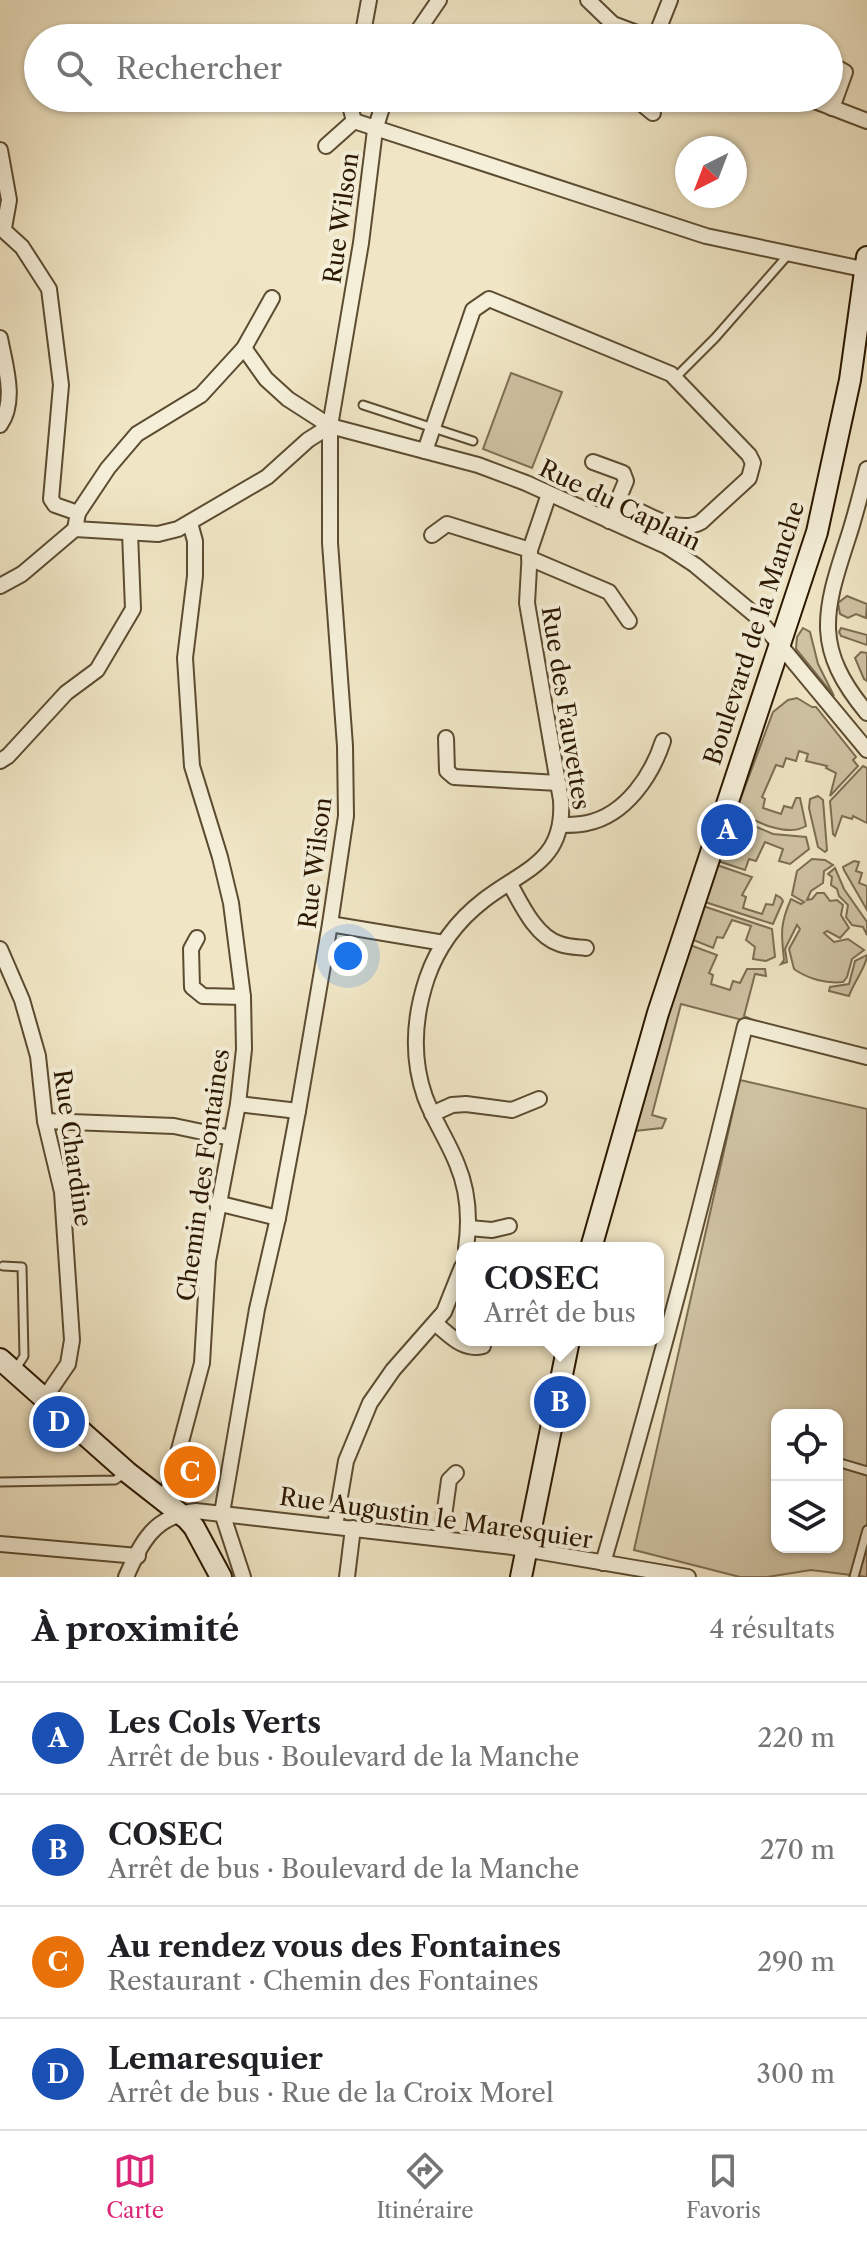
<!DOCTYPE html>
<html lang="fr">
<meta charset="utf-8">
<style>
:root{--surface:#fff;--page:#f2f2f2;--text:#202124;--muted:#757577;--line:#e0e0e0;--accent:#db2777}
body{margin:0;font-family:"Libre Caslon Text",serif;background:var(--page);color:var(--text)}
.controls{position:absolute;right:24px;bottom:24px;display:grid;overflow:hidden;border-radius:16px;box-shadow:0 2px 6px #0004}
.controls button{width:72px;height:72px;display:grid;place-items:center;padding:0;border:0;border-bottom:2px solid var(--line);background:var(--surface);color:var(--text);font:40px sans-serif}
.compass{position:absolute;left:675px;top:136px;width:72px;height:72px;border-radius:50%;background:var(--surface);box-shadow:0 2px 6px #0004;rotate:222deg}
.you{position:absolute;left:348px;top:956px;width:28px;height:28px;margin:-20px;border:6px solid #fff;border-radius:50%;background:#1a73e8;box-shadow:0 0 0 12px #1a73e833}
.badge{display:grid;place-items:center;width:52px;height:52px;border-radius:50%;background:var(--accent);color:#fff;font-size:26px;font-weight:700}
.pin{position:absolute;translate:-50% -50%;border:4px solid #fff;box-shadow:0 2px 8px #0006}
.popup{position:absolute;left:456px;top:1242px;width:208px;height:104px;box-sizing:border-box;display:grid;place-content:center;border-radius:16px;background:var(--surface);filter:drop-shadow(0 2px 6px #0005);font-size:26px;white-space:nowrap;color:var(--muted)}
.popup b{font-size:30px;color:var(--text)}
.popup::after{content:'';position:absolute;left:50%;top:100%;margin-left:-16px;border:16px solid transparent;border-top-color:var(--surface)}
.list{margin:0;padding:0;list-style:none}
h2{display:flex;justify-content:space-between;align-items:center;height:104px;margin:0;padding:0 32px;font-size:34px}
h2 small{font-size:26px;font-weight:400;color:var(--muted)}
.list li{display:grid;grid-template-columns:52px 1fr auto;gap:24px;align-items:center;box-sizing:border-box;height:112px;padding:0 32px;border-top:2px solid var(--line)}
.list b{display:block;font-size:30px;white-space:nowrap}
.list p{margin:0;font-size:26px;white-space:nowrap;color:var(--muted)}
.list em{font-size:26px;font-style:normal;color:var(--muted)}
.icon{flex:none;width:44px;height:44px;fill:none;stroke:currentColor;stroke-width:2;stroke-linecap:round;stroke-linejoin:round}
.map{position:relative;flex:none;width:867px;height:1577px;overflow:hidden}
.search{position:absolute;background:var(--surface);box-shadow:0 2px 6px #0004;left:24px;right:24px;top:24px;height:88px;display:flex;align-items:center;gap:20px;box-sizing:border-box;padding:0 28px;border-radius:44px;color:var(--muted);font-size:30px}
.sheet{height:552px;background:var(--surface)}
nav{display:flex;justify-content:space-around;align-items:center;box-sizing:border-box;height:112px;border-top:2px solid var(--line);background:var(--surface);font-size:22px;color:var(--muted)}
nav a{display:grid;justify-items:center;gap:4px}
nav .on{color:var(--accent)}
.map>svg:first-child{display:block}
.green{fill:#cfc3a4;stroke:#7d6e52;stroke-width:2;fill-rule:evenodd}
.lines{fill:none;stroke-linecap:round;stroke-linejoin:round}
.lane-casing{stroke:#5c4c31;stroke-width:11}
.street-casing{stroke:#5c4c31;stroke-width:18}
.secondary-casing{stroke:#2b1800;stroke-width:24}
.lane{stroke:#f5efd9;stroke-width:7}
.street{stroke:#f5efd9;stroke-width:14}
.secondary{stroke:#f5efd9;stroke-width:20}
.labels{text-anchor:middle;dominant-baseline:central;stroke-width:8;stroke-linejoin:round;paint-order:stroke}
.street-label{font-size:24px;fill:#2b1800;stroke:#f5efd9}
</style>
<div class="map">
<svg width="867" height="1577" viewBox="0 0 867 1577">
<rect width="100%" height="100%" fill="#f0e6c5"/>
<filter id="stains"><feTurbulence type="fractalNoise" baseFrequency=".0025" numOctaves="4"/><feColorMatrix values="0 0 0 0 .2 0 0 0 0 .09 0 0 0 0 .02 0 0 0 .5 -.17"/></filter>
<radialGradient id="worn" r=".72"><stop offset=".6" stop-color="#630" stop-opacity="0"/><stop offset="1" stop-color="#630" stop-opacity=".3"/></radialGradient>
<g class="green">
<path d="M511,373L562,392L532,468L483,449Z"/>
<path d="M847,596L867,604L866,618L856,614L848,618L840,614L838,603Z"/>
<path d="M803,628L810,632L818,664L834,696L796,649L797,637Z"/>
<path d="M841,628L867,635V645L841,636L839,632Z"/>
<path d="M861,652L867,653V681L864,679L855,658Z"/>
<path d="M797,698L812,707H816L856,757L853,760L858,766L830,796L836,773L826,768L827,766L806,761L808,754L799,751L796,761L786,758L783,767L776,765L762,797L765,799L763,808L781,814L784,806L792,808L796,798H800L806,826C786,838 755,821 736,811L773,712L788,700Z"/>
<path d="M863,766L867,768V823L853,816L852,819L842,816L835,836L833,834L830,801Z"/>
<path d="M818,796L823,800L827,850L825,852L818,847L809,808L810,799Z"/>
<path d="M731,816L773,834L806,837L809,849L790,864L779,861L783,849L765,842L756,861L749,859L745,870L715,860L723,836L727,837Z"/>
<path d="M812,859L825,860L833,865L824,871L823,883L811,891L807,900L812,899L817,893H824L830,901L837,900L843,905L841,915L849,928L840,938L827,931L824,933L834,942L848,939L864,950L852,959L847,977L843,982C827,984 808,979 794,969L789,949L800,929L797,925L785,949L787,962L781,964L784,960C781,933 780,924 791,899L801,904L804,902L792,895L797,871Z"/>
<path d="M854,861L859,862L856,871L862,873L859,883L867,886V910L844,870L843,867Z"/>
<path d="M714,864L752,877L742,895L746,897L743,908L762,914L766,904L773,905L776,895L781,898L783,901L773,924L702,901Z"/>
<path d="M835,868L844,889L867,922V935L863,927L852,925L846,917L848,905L839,896L837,889L831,885L832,877L828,874Z"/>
<path d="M703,906L772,929L775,957L766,961L753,959L755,947L746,940L751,926L732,920L723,938L717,937L713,948L691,939Z"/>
<path d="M690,945L717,955L709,973L713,975L711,984L730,990L733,981L740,983L747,969H765L766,976L755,974L744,1016L753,1020L750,1022L681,1004L652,1115L666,1119L662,1128L634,1131L667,1010Z"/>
<path d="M867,955C867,966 853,983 849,996L829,991L830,987L849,984L855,961Z"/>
<path d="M740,1080L867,1109V1577L811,1570L767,1577H740L634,1550ZM777,1415H837V1547H777Z"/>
</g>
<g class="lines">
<g class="lane-casing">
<g id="lane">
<path d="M676,377L715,338L788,255"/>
<path d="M363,405L473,441"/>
<path d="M3,1266L22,1267L24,1356L15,1370"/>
<path d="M837,1462L867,1471"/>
<path d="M0,1482L115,1480L124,1474"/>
<path d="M854,1577L867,1530"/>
</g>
</g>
<g class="street-casing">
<g id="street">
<path d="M588,0L613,24L650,38"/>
<path d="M362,38L369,0"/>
<path d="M413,38L439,0"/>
<path d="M414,38L424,34L472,38"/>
<path d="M655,38L670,0"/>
<path d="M829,63L845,72L832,108"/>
<path d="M348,98L354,121L706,236L867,270"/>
<path d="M635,98L653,113"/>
<path d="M807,98L867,121"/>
<path d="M326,146L354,121"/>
<path d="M0,150L9,200L4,228"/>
<path d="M0,227L22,247L49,289L61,385L51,499L55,505L78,513L75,529"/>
<path d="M0,338C5,365 17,401 0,425"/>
<path d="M244,348L266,379L288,399L330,426L478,465L526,483L666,546L695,565L755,615L867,750"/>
<path d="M425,451L473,310L489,299L671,374L749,455L753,463L749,478L701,522C677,536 641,511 618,500L609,521"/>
<path d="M593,462L623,473L626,481L618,500"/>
<path d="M867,469C861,493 855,517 847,541C823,614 814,649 867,713"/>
<path d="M78,513L108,468L137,434L201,395L244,348L272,298"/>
<path d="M432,535L447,524L530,550"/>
<path d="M529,558L609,592L629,621"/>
<path d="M0,586L22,574L75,529L158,534L178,529L267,477L308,440L330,426"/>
<path d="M446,738L447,771L454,777L558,783"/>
<path d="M0,761L8,756L66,693L97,670L133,609L130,533"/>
<path d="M561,825C570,825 579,825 587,823C626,815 652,775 663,741"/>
<path d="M510,884C521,904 536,937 560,944C568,947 577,947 586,948"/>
<path d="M330,924L444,943"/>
<path d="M197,938L191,949L192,987L203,996L243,997"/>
<path d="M0,949L22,1000L38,1056L45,1121L62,1192L72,1340L68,1364L44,1399"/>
<path d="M238,1104L298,1111"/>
<path d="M432,1114L452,1105L466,1104L512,1110L539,1099"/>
<path d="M45,1121L174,1126L231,1138"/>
<path d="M217,1203L278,1218"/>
<path d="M469,1228L492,1230L509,1226"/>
<path d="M466,1248C470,1220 468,1190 457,1164C448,1141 434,1121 425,1097C411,1057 414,1017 427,978C438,946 458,920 484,900C524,869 565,862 561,800L527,603L530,550L549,494"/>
<path d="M436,1324C451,1336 463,1351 483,1346"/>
<path d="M160,1498L168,1491L202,1363L208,1261L238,1104L244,1049L243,997L231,903L220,857L192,766L185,658L195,576V541L190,523"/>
<path d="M335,1526L346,1461L370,1403L393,1370L444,1312L462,1267"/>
<path d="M441,1538L449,1480L456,1473"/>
<path d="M0,1544L138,1556"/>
<path d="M603,1563C655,1385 702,1206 745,1026L867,1057"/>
<path d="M126,1577C142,1541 154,1516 196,1511L512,1547L688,1577"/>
<path d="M243,1577L222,1513L257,1309L278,1218L298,1111L330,924L346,816L345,746L330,543V426L361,243L375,130L385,98"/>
<path d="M347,1577L353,1528"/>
</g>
</g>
<g class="secondary-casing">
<g id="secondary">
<path d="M591,1248L658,1013L817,532L850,380L867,257"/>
<path d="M0,1359L127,1472L187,1519L194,1527L221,1577"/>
<path d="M521,1577L569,1340"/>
</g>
</g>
<use href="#lane" class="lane"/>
<use href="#street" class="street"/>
<use href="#secondary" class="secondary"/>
</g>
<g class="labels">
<g class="street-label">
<text transform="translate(341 218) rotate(-82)">Rue Wilson</text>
<text transform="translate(620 505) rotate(26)">Rue du Caplain</text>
<text transform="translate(754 633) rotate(-72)">Boulevard de la Manche</text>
<text transform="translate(566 708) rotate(81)">Rue des Fauvettes</text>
<text transform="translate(315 863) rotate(-83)">Rue Wilson</text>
<text transform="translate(73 1148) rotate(82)">Rue Chardine</text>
<text transform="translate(203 1175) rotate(-82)">Chemin des Fontaines</text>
<text transform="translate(436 1518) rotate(8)">Rue Augustin le Maresquier</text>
</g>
</g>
<rect width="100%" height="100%" filter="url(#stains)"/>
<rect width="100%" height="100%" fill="url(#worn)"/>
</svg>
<div class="controls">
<button><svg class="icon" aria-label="locate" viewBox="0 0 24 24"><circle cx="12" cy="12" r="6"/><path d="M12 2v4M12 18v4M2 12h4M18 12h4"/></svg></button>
<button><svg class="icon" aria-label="layers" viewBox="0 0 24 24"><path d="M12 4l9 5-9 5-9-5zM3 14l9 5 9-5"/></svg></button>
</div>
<svg class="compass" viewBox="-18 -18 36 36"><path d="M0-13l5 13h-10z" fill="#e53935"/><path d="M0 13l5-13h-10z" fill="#757577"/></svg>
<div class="you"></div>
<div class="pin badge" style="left:727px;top:830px;background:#1a4fb4">A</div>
<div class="pin badge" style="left:560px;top:1402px;background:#1a4fb4">B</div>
<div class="popup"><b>COSEC</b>Arrêt de bus</div>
<div class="pin badge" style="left:190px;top:1472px;background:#e8710a">C</div>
<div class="pin badge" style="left:59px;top:1422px;background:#1a4fb4">D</div>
<div class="search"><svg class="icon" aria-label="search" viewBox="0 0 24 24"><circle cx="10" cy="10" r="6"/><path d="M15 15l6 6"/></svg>Rechercher</div>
</div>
<section class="sheet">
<h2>À proximité<small>4 résultats</small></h2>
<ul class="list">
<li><span class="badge" style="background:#1a4fb4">A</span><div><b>Les Cols Verts</b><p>Arrêt de bus · Boulevard de la Manche</p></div><em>220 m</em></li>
<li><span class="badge" style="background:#1a4fb4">B</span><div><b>COSEC</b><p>Arrêt de bus · Boulevard de la Manche</p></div><em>270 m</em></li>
<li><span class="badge" style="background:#e8710a">C</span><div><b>Au rendez vous des Fontaines</b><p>Restaurant · Chemin des Fontaines</p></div><em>290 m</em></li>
<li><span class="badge" style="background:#1a4fb4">D</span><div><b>Lemaresquier</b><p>Arrêt de bus · Rue de la Croix Morel</p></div><em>300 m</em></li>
</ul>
</section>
<nav>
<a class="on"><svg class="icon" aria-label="map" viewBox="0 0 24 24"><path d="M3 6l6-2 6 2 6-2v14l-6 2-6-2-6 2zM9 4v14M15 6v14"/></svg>Carte</a>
<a><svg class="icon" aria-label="directions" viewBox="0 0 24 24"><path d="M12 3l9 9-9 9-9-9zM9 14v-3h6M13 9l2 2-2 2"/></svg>Itinéraire</a>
<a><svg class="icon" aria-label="saved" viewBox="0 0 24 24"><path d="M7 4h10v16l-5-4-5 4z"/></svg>Favoris</a>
</nav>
